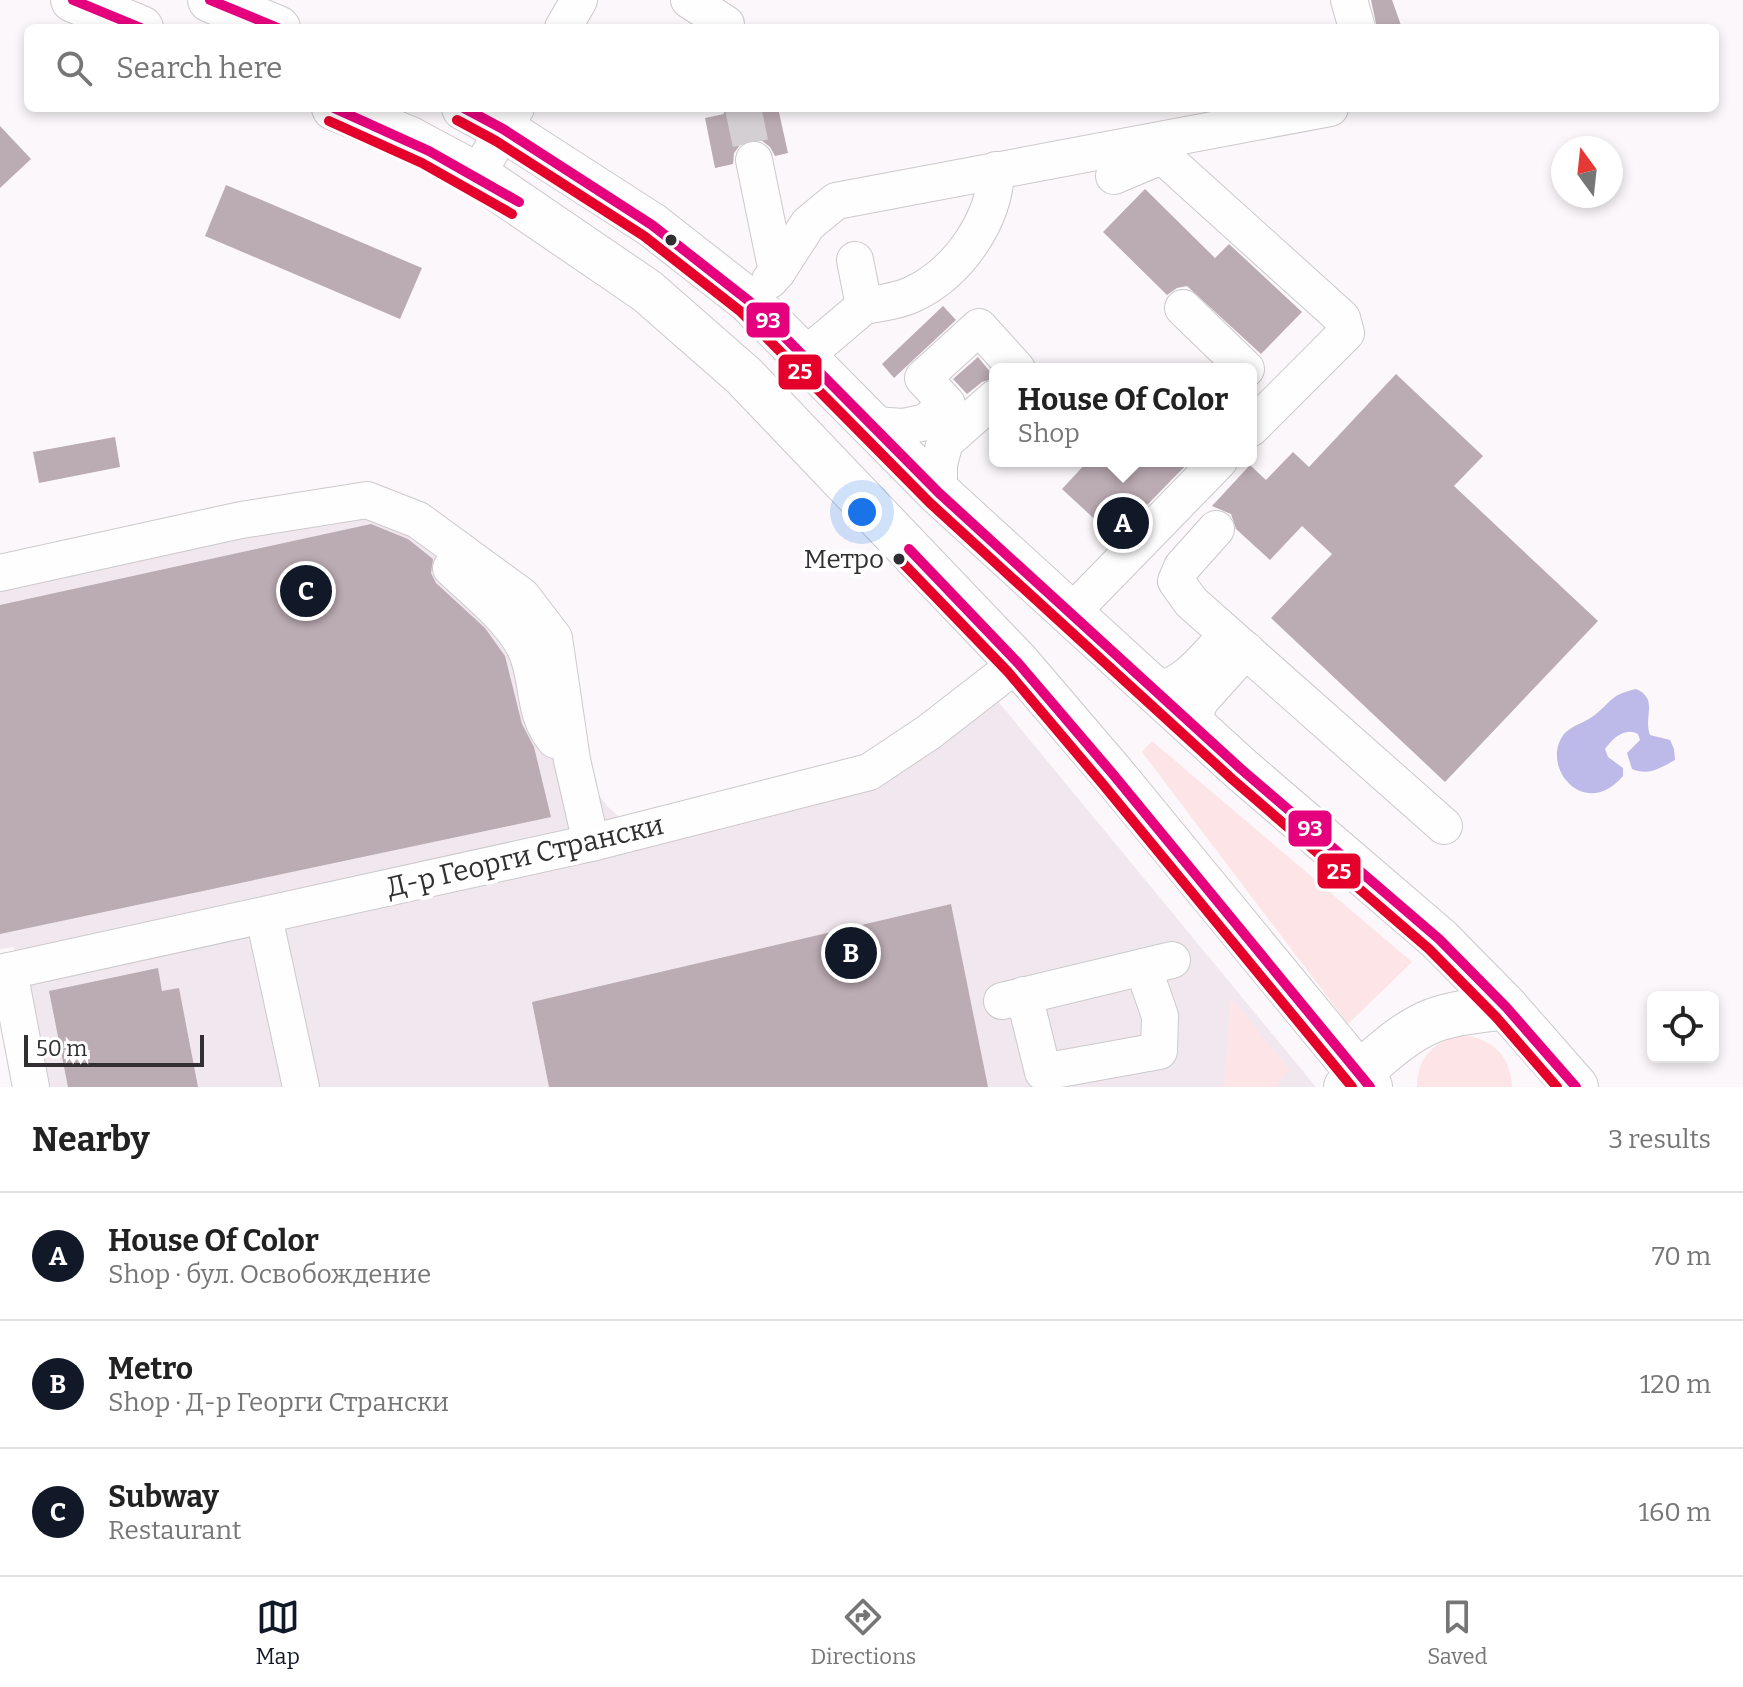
<!DOCTYPE html>
<meta charset="utf-8">
<style>
:root{--surface:#fff;--page:#f6f6f6;--text:#222;--muted:#767676;--line:#e0e0e0;--accent:#111827}
body{margin:0;font-family:Bitter,serif;background:var(--page);color:var(--text)}
.controls{position:absolute;right:24px;bottom:24px;display:grid;overflow:hidden;border-radius:12px;box-shadow:0 4px 12px #0003}
.controls button{width:72px;height:72px;display:grid;place-items:center;padding:0;border:0;border-bottom:2px solid var(--line);background:var(--surface);color:var(--text);font:40px sans-serif}
.compass{position:absolute;left:1551px;top:136px;width:72px;height:72px;border-radius:50%;background:var(--surface);box-shadow:0 4px 12px #0003;rotate:345deg}
.scale{position:absolute;left:24px;bottom:20px;width:180px;box-sizing:border-box;padding-left:8px;border:4px solid #312f31;border-top:0;font-size:22px;line-height:28px;white-space:nowrap;color:#312f31;-webkit-text-stroke:6px #fff;paint-order:stroke}
.you{position:absolute;left:862px;top:512px;width:28px;height:28px;margin:-20px;border:6px solid #fff;border-radius:50%;background:#1a73e8;box-shadow:0 0 0 12px #1a73e833}
.badge{display:grid;place-items:center;width:52px;height:52px;border-radius:50%;background:var(--accent);color:#fff;font-size:26px;font-weight:700}
.pin{position:absolute;translate:-50% -50%;border:4px solid #fff;box-shadow:0 2px 8px #0006}
.popup{position:absolute;left:989px;top:363px;width:268px;height:104px;box-sizing:border-box;display:grid;place-content:center;border-radius:12px;background:var(--surface);filter:drop-shadow(0 2px 6px #0005);font-size:26px;white-space:nowrap;color:var(--muted)}
.popup b{font-size:30px;color:var(--text)}
.popup::after{content:'';position:absolute;left:50%;top:100%;margin-left:-16px;border:16px solid transparent;border-top-color:var(--surface)}
.list{margin:0;padding:0;list-style:none}
h2{display:flex;justify-content:space-between;align-items:center;height:104px;margin:0;padding:0 32px;font-size:34px}
h2 small{font-size:26px;font-weight:400;color:var(--muted)}
.list li{display:grid;grid-template-columns:52px 1fr auto;gap:24px;align-items:center;box-sizing:border-box;height:128px;padding:0 32px;border-top:2px solid var(--line)}
.list b{display:block;font-size:30px;white-space:nowrap}
.list p{margin:0;font-size:26px;white-space:nowrap;color:var(--muted)}
.list em{font-size:26px;font-style:normal;color:var(--muted)}
.icon{flex:none;width:44px;height:44px;fill:none;stroke:currentColor;stroke-width:2;stroke-linecap:round;stroke-linejoin:round}
.map{position:relative;flex:none;width:1743px;height:1087px;overflow:hidden}
.search{position:absolute;background:var(--surface);box-shadow:0 4px 12px #0003;left:24px;right:24px;top:24px;height:88px;display:flex;align-items:center;gap:20px;box-sizing:border-box;padding:0 28px;border-radius:12px;color:var(--muted);font-size:30px}
.sheet{height:488px;background:var(--surface)}
nav{display:flex;justify-content:space-around;align-items:center;box-sizing:border-box;height:112px;border-top:2px solid var(--line);background:var(--surface);font-size:22px;color:var(--muted)}
nav a{display:grid;justify-items:center;gap:4px}
nav .on{color:var(--accent)}
.map>svg:first-child{display:block}
.built{fill:#f1e8ef}
.green{fill:#fde4e6}
.water{fill:#bdb9e9}
.building{fill:#bbabb2}
.lines{fill:none;stroke-linecap:round;stroke-linejoin:round}
.minor-tunnel{stroke:#d3cfd2;stroke-width:36;stroke-dasharray:36 18;stroke-linecap:butt}
.minor-casing{stroke:#ccc9cb;stroke-width:38}
.major-casing{stroke:#ccc9cb;stroke-width:46}
.minor{stroke:#fefefe;stroke-width:36}
.major{stroke:#fefefe;stroke-width:44}
.bus-1-casing{stroke:#fff;stroke-width:16}
.bus-2-casing{stroke:#fff;stroke-width:16}
.bus-1{stroke:#e5007d;stroke-width:10}
.bus-2{stroke:#e4002b;stroke-width:10}
.bus-dot{fill:#312f31;stroke:#fff;stroke-width:3}
.labels{text-anchor:middle;dominant-baseline:central;stroke-width:8;stroke-linejoin:round;paint-order:stroke}
.bus-label{font-size:26px;fill:#312f31;stroke:#fff;text-anchor:end}
.street-label{font-size:28px;fill:#312f31;stroke:#fff}
.line-badge{stroke:#fff;stroke-width:3}
.badge-label{font-size:22px;text-anchor:middle;font-weight:bold;fill:#fff}
</style>
<div class="map">
<svg width="1743" height="1087" viewBox="0 0 1743 1087">
<rect width="100%" height="100%" fill="#fbf7fa"/>
<path class="built" d="M367,500L522,596L590,782L607,806L634,830L869,772L987,688L1316,1087H41L14,947L0,949V573Z"/>
<g class="green">
<path d="M1152,741L1412,962L1348,1024L1142,752Z"/>
<path d="M1231,998L1290,1070L1275,1087H1224Z"/>
<path d="M1462,1035C1493,1039 1510,1055 1512,1087H1417C1417,1057 1434,1041 1462,1035Z"/>
</g>
<path class="water" d="M1636,689C1659,699 1643,716 1650,735L1670,740L1674,749L1675,760C1660,768 1649,776 1632,769L1627,753L1640,740L1638,734C1625,727 1613,738 1605,749L1608,757L1623,768V776C1585,821 1539,767 1564,734C1572,725 1587,722 1596,714C1614,699 1611,695 1636,689Z"/>
<g class="building">
<path d="M1371,0H1392L1402,28H1377Z"/>
<path d="M723,108H778L788,153L775,156L770,147L761,140H749L740,145L734,153L733,164L715,168L705,118L724,114Z"/>
<path d="M0,126L31,159L0,188Z"/>
<path d="M226,185L422,268L400,319L205,236Z"/>
<path d="M1145,189L1215,258L1229,244L1302,312L1261,354L1187,286L1177,288L1167,295L1103,232Z"/>
<path d="M943,306L956,320L894,378L882,364Z"/>
<path d="M978,357L995,378L982,382L967,394L953,379Z"/>
<path d="M1396,374L1483,456L1454,486L1598,621L1445,782L1271,618L1332,554L1302,526L1270,560L1236,529L1231,514L1212,506L1250,465L1266,480L1293,452L1309,467Z"/>
<path d="M115,437L120,467L39,483L33,452Z"/>
<path d="M1088,461H1190L1115,538L1062,489Z"/>
<path d="M371,524L408,539L433,559L431,573L436,583L485,628L505,656L522,724L534,747L551,817L0,934V605Z"/>
<path d="M951,904L988,1087H549L532,1002Z"/>
<path d="M158,968L162,991L179,988L198,1087H68L49,991Z"/>
</g>
<g class="lines">
<path class="minor-tunnel" d="M743,108L754,160"/>
<g class="minor-casing">
<g id="minor">
<path d="M689,0L726,24V28"/>
<path d="M1349,0L1357,28"/>
<path d="M563,28L579,0"/>
<path d="M754,160L777,272L770,280"/>
<path d="M477,175L516,108"/>
<path d="M1114,176L1159,157L1167,160L1342,318L1346,333L1251,428"/>
<path d="M777,272L808,224L836,201L1330,108"/>
<path d="M864,306C880,303 899,301 913,294C958,273 995,220 996,170"/>
<path d="M1183,308L1246,369"/>
<path d="M805,356L864,306L855,260"/>
<path d="M874,425L903,427L926,422L947,404L923,378L979,327L1017,369"/>
<path d="M939,493V464L945,442L995,398"/>
<path d="M1216,529L1182,567L1176,581L1191,602L1444,826"/>
<path d="M451,568C476,592 507,615 524,646C540,676 531,713 555,740"/>
<path d="M0,573L241,520L367,500L418,520L522,596L554,638L572,760L591,843"/>
<path d="M1071,613L1219,461"/>
<path d="M1157,690C1187,685 1206,656 1227,635"/>
<path d="M1190,722L1201,700L1246,650"/>
<path d="M264,917L301,1087"/>
<path d="M9,971L31,1087"/>
<path d="M0,973L591,843L869,772L929,732L1018,663"/>
<path d="M1024,995L1043,1072L1159,1051L1160,1016L1143,967"/>
<path d="M1002,1001L1172,960"/>
</g>
</g>
<g class="major-casing">
<g id="major">
<path d="M73,0L141,28"/>
<path d="M210,0L278,28"/>
<path d="M334,108L408,138L477,175L647,291L744,376L1018,663L1112,773L1370,1087"/>
<path d="M464,108L503,129L652,225L749,301L939,493L1241,769L1439,939L1506,1007L1576,1087"/>
<path d="M1346,1087C1369,1065 1396,1038 1425,1024C1450,1012 1480,1011 1506,1007"/>
</g>
</g>
<use href="#minor" class="minor"/>
<use href="#major" class="major"/>
<g class="bus-1-casing">
<g id="bus-1">
<path d="M73,0L141,28"/>
<path d="M210,0L278,28"/>
<path d="M334,108L429,151L519,202"/>
<path d="M464,108L503,129L652,225L749,301L939,493L1241,769L1439,939L1506,1007L1576,1087"/>
<path d="M909,549L1018,663L1112,773L1370,1087"/>
</g>
</g>
<g class="bus-2-casing">
<g id="bus-2">
<path d="M457,120L496,141L644,236L740,311L930,503L1232,779L1429,949L1496,1017L1557,1087"/>
<path d="M329,121L422,163L512,214"/>
<path d="M899,559L1008,672L1101,782L1352,1087"/>
</g>
</g>
<use href="#bus-1" class="bus-1"/>
<use href="#bus-2" class="bus-2"/>
</g>
<g class="bus-dot">
<circle cx="671" cy="240" r="7"/>
<circle cx="899" cy="559" r="7"/>
</g>
<g class="labels">
<g class="bus-label">
<text x="884" y="559">Метро</text>
</g>
<g class="street-label">
<text transform="translate(525 856) rotate(-13)">Д-р Георги Странски</text>
</g>
</g>
<g class="line-badge">
<rect x="745" y="301" width="46" height="38" rx="8" fill="#e5007d"/>
<rect x="777" y="353" width="46" height="38" rx="8" fill="#e4002b"/>
<rect x="1287" y="809" width="46" height="39" rx="8" fill="#e5007d"/>
<rect x="1316" y="852" width="46" height="38" rx="8" fill="#e4002b"/>
</g>
<g class="badge-label">
<text x="768" y="328">93</text>
<text x="800" y="379">25</text>
<text x="1310" y="836">93</text>
<text x="1339" y="879">25</text>
</g>
</svg>
<div class="controls">
<button><svg class="icon" aria-label="locate" viewBox="0 0 24 24"><circle cx="12" cy="12" r="6"/><path d="M12 2v4M12 18v4M2 12h4M18 12h4"/></svg></button>
</div>
<svg class="compass" viewBox="-18 -18 36 36"><path d="M0-13l5 13h-10z" fill="#e53935"/><path d="M0 13l5-13h-10z" fill="#767676"/></svg>
<div class="scale">50 m</div>
<div class="you"></div>
<div class="pin badge" style="left:1123px;top:523px">A</div>
<div class="popup"><b>House Of Color</b>Shop</div>
<div class="pin badge" style="left:851px;top:953px">B</div>
<div class="pin badge" style="left:306px;top:591px">C</div>
<div class="search"><svg class="icon" aria-label="search" viewBox="0 0 24 24"><circle cx="10" cy="10" r="6"/><path d="M15 15l6 6"/></svg>Search here</div>
</div>
<section class="sheet">
<h2>Nearby<small>3 results</small></h2>
<ul class="list">
<li><span class="badge">A</span><div><b>House Of Color</b><p>Shop · бул. Освобождение</p></div><em>70 m</em></li>
<li><span class="badge">B</span><div><b>Metro</b><p>Shop · Д-р Георги Странски</p></div><em>120 m</em></li>
<li><span class="badge">C</span><div><b>Subway</b><p>Restaurant</p></div><em>160 m</em></li>
</ul>
</section>
<nav>
<a class="on"><svg class="icon" aria-label="map" viewBox="0 0 24 24"><path d="M3 6l6-2 6 2 6-2v14l-6 2-6-2-6 2zM9 4v14M15 6v14"/></svg>Map</a>
<a><svg class="icon" aria-label="directions" viewBox="0 0 24 24"><path d="M12 3l9 9-9 9-9-9zM9 14v-3h6M13 9l2 2-2 2"/></svg>Directions</a>
<a><svg class="icon" aria-label="saved" viewBox="0 0 24 24"><path d="M7 4h10v16l-5-4-5 4z"/></svg>Saved</a>
</nav>
